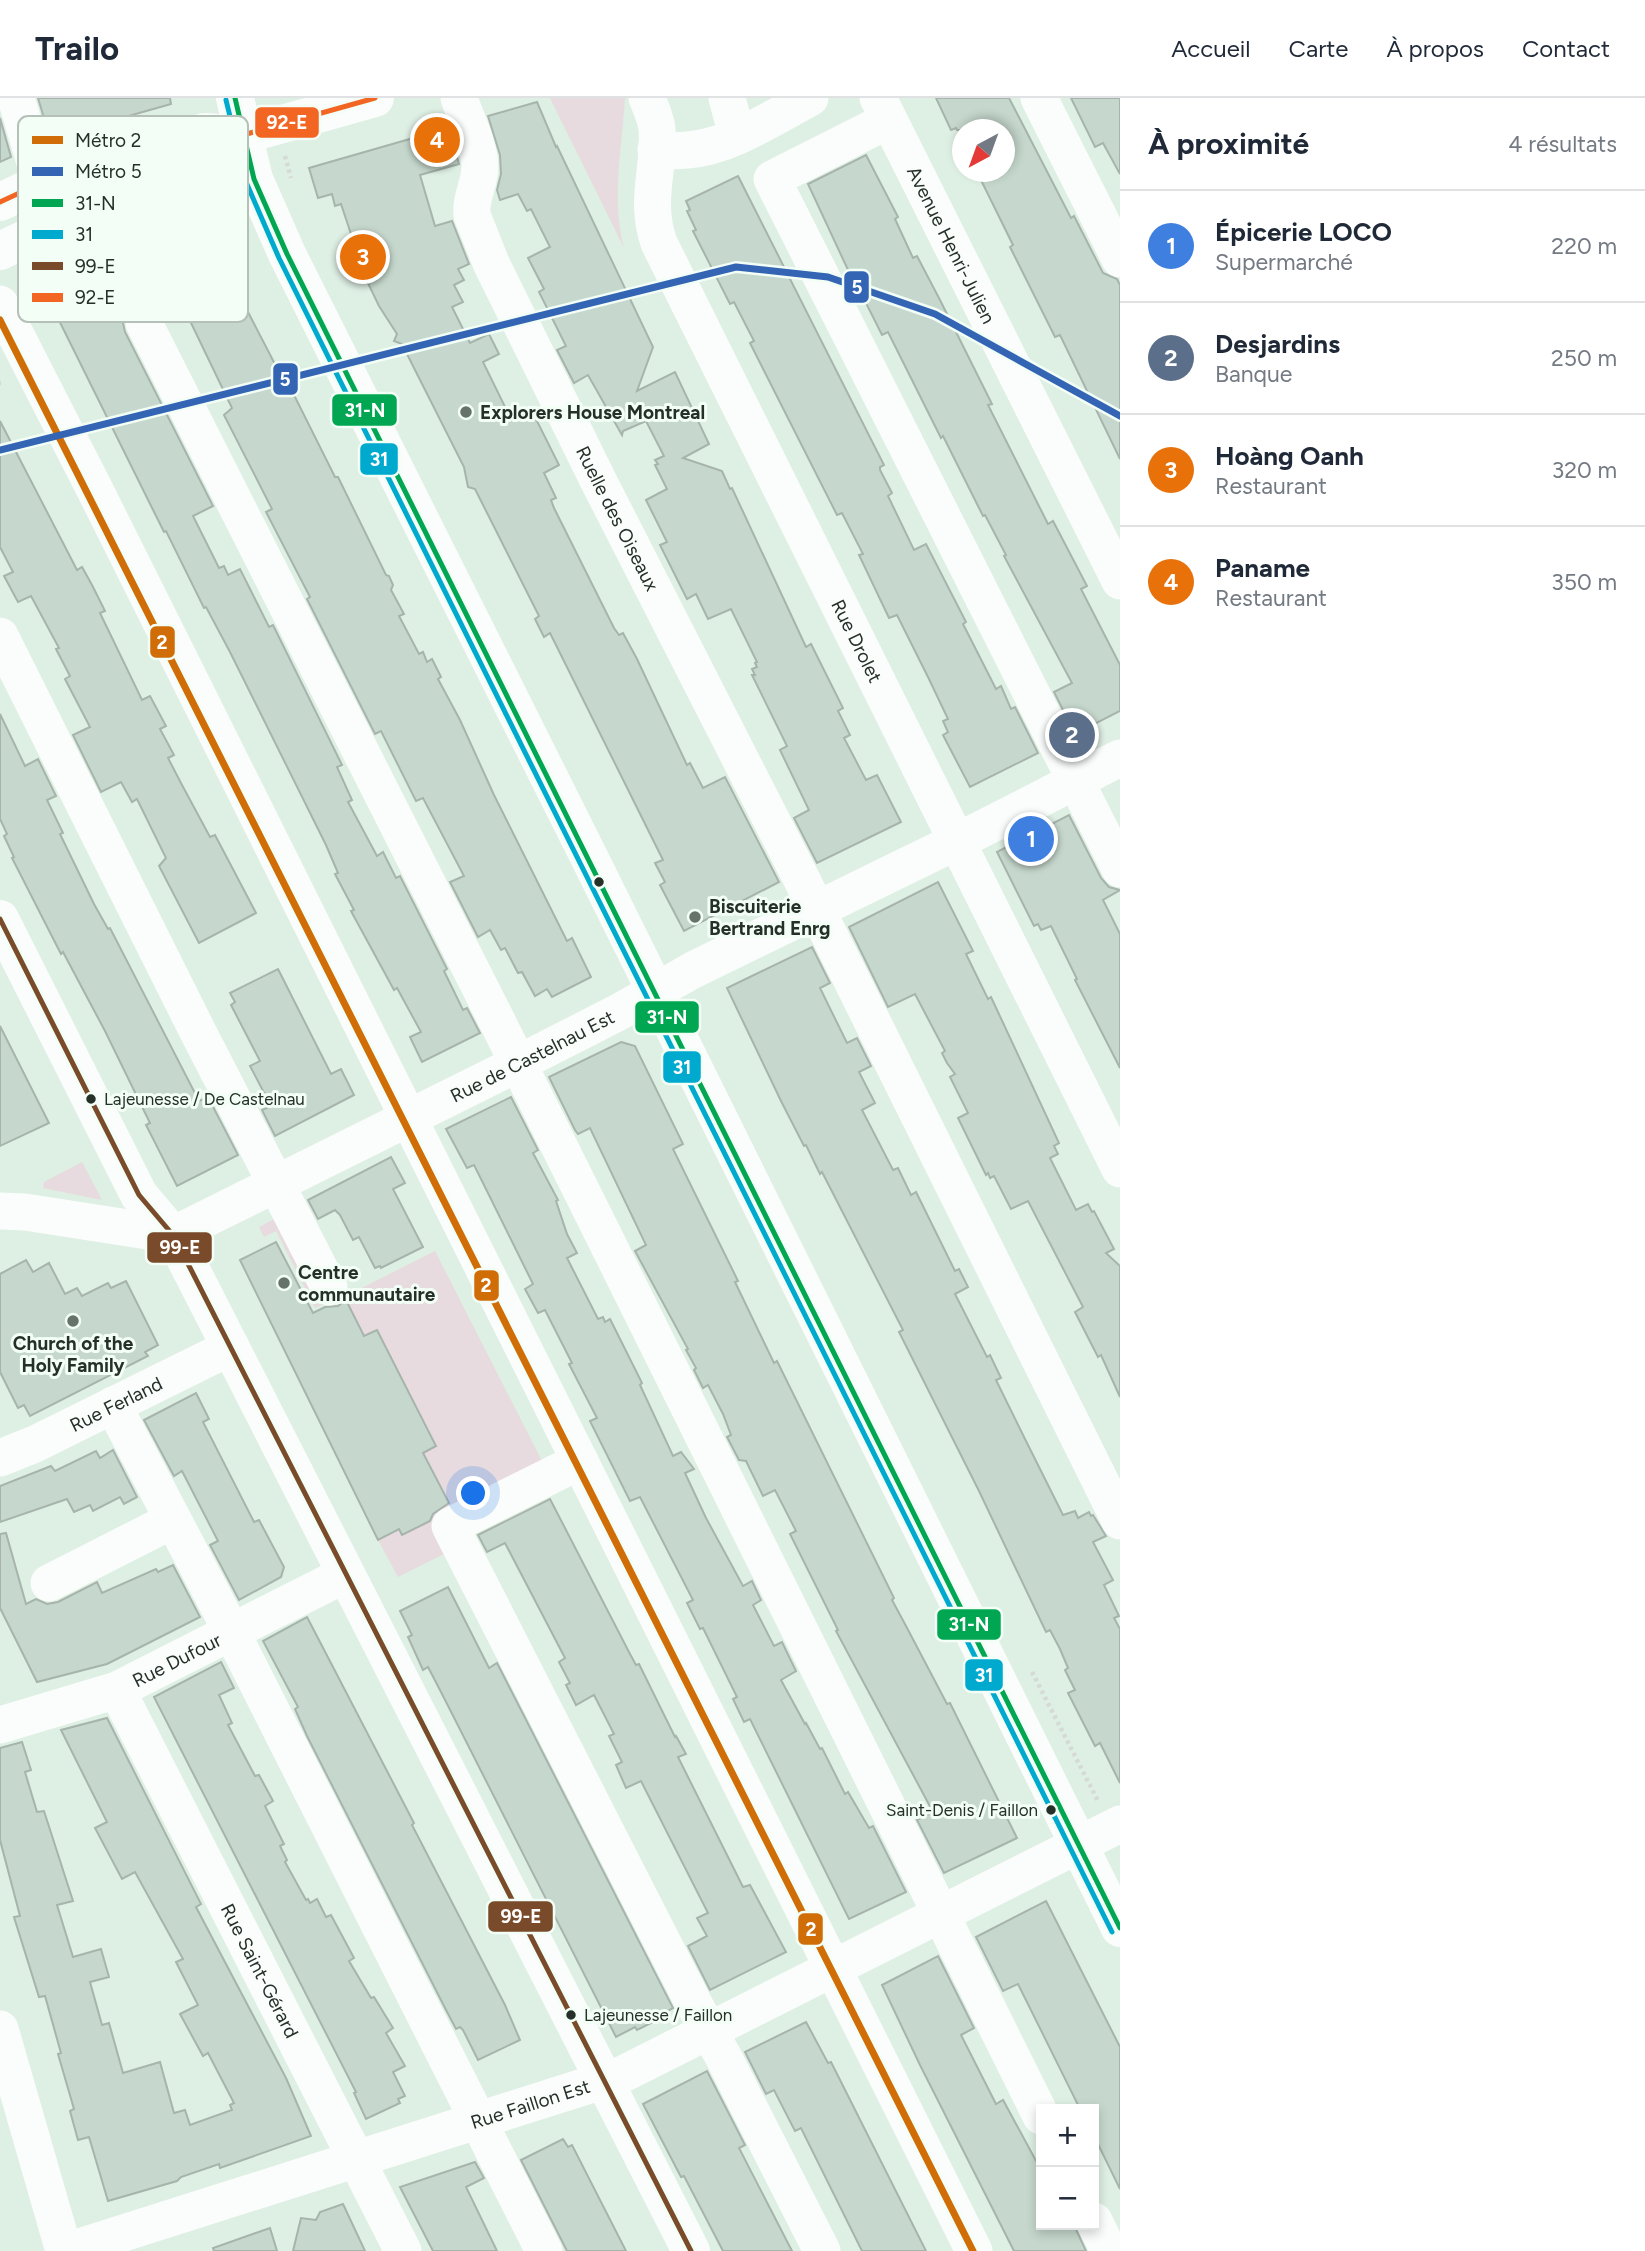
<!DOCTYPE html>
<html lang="fr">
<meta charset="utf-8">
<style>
:root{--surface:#fff;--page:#f6f6f7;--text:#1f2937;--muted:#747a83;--line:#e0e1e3;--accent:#b45309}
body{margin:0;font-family:Figtree,sans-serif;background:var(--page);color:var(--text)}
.controls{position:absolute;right:21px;bottom:21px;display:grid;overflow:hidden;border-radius:0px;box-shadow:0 4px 10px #0003}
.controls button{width:63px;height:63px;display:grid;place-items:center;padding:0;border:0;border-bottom:2px solid var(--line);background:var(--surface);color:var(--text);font:35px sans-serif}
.compass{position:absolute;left:952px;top:21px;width:63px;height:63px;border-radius:50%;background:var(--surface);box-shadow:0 4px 10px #0003;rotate:221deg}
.you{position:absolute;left:474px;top:1396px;width:24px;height:24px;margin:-18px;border:5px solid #fff;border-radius:50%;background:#1a73e8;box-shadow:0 0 0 10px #1a73e833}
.badge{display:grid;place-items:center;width:46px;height:46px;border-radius:50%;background:var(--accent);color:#fff;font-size:23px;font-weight:700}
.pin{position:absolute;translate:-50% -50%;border:4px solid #fff;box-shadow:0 2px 7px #0006}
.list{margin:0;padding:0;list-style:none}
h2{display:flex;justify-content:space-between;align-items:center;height:91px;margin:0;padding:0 28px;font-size:30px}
h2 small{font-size:23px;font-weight:400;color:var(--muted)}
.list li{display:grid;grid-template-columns:46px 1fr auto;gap:21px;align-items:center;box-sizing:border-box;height:112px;padding:0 28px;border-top:2px solid var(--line)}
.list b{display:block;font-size:26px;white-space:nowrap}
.list p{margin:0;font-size:23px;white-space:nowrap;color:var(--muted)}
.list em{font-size:23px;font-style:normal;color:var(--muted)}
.map{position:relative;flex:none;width:1120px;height:2153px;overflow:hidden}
header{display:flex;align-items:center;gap:42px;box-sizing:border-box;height:98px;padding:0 35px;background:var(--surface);border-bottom:2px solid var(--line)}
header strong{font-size:33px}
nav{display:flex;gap:38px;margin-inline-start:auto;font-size:24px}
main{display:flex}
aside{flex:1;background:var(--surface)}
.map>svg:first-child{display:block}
.green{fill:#e7dbdf}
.building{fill:#c6d8cd;stroke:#a6b4ab;stroke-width:2}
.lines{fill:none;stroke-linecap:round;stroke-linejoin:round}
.path{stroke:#d5dad6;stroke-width:4.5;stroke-dasharray:3.5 3.5;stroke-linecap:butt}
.minor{stroke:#fafdfb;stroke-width:37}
.major{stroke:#fafdfb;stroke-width:38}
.bus-1-casing{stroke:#f2fef6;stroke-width:10}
.bus-2-casing{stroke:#f2fef6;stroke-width:10}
.bus-3-casing{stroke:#f2fef6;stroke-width:10}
.bus-4-casing{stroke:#f2fef6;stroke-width:10}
.bus-1{stroke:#00a651;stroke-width:5}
.bus-2{stroke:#00a9ce;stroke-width:5}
.bus-3{stroke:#7a4b2a;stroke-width:5}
.bus-4{stroke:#f26522;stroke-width:5}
.metro-1-casing{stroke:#f2fef6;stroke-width:12}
.metro-2-casing{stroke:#f2fef6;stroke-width:12}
.metro-1{stroke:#d06d07;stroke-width:7}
.metro-2{stroke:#3465b4;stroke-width:7}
.poi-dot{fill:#66736a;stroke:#f2fef6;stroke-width:2.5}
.bus-dot{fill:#253029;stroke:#f2fef6;stroke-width:2.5}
.labels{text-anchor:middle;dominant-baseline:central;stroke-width:6;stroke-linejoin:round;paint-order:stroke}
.bus-label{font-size:17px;fill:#253029;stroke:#f2fef6;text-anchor:start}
.street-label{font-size:19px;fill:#253029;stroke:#f2fef6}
.poi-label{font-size:19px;font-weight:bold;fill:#253029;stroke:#f2fef6;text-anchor:start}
.key{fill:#f2fef6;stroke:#b4c0b8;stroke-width:2}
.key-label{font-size:19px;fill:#253029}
.line-badge{stroke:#f2fef6;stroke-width:2.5}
.badge-label{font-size:19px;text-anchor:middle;font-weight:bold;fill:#fff}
</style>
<header>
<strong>Trailo</strong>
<nav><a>Accueil</a><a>Carte</a><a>À propos</a><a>Contact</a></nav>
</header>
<main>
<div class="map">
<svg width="1120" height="2153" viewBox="0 0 1120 2153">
<rect width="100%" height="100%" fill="#deefe4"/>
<g class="green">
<path d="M550,0H625C622,50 611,100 624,150Z"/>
<path d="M82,1064L102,1102L43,1090L44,1084Z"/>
<path d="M280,1118L325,1205L315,1210L276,1133L264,1139L259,1129Z"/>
<path d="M435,1153L545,1369L452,1452L398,1479L378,1442L448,1402L423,1355L436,1348L377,1232L364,1238L344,1199Z"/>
</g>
<g class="building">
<path d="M38,0H170L171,6L79,32L80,38L52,47Z"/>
<path d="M936,0H1009L1071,120L1074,118L1103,175L1117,181L1120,187V361L1060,237L1055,239L1010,149L1013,147L977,74H1004V32H957L956,30L951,32Z"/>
<path d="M1071,0H1120V76L1103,45L1095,49Z"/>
<path d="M537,4L556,49L557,48L653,249L637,293L675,274L709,346L683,360L722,373L730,391L732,390L806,549L811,546L843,610L838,613L850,637L844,640L866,682L877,677L901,724L817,765L794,720L809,712L780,652L787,648L752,577H755L752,571L757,569L755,565L757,564L731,511L708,521L696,496L687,501L660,447L667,444L646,402L667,391L655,367L658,366L655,362L664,358L646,323L623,333L622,337L588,277L574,285L557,252L566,248L539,194L544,191L528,160L550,149L531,111L527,113L518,96L500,102L497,92L501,76L500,57L488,18Z"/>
<path d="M0,20L11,59L0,64Z"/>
<path d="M448,30L459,66L420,77L435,128L452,123L469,166L458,171L464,182L454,187L463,204L452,209L470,245L489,236L499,256L483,264L512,323L532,313L559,367L544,375L556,400L551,402L554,410L614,530L619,537L623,535L637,561L687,667L690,665L703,690L725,679L779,784L684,833L660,787L665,784L655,765L663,762L550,535L544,539L535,521L539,518L475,391L468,389L464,369L415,272L402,246L394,243L397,236L379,208L354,156L357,154L341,106L335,108L332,96L318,100L309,70Z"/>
<path d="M866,57L898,119L895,121L913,160L917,158L940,202L992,306L988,307L1048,426L1053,423L1087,488L1081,491L1120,567V613L1075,636L1054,594L1072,585L1004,458L1006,457L985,417L983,418L943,338L941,340L888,234L882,237L864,201L862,202L808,86Z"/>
<path d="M738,78L884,367L880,369V372L892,395L888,398L914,452L926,446L966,524L963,526L996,591L1001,588L1011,611L1015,609L1038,655L970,689L943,637L948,634L943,623L948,621L928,579L897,517L889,520L859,457L863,456L842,415L837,417L750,245L754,243L734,204L730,206L693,133L696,132L687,113L690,112L686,103Z"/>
<path d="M198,111L200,113L211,112L220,122L237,184L233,185L279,274L282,273L335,379H338L386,477L389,478L393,487L391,492L404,516L399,518L419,556L423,554L427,564L432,561L441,579L438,581L460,622L494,697L567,843L572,840L591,879L552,899L547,891L535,898L522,874L518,875L505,850L501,852L490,832L478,839L450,784L464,778L423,700L416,703L381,633L375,636L307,501L310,499L266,414L272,411L224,317L232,310L180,202L157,209L146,204L135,206L126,214L123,225L125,234L213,408L193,418L219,470L224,468L228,477L240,471L269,529L273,527L342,667L337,669L352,702L348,704L377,758L383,754L396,780L400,778L447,871L444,873L463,912L467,910L480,935L422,964L410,939L421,934L397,890L394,892L351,813L354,812L335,776L338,775L326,747L230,554L206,509L204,510L166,433L164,434L34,172Z"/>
<path d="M0,323L77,472L82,469L92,487L105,513L100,515L142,602L150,598L166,628L160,631L174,657L168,660L182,687L210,739L215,737L256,815L199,845L159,768L166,760L137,701L132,704L121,684L101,694L73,637L90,629L65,581L70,578L56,551L59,550L31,498L18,504L4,478L13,474L0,449Z"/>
<path d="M0,616L25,668L38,661L56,698L47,702L63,735L60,736L94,806L108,831L110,830L199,1003L208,999L238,1057L177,1088L146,1027L150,1025L105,933L63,854L61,856L12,760L14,759L4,738L7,736L0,721Z"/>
<path d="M1069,717L1101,780L1109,789L1120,792L1103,802L1120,836V970L1075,882L1077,881L1051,828L1041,832L1038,826L1034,828L997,754Z"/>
<path d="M938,784L973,853L966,856L988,901L991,899L1059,1045L1054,1048L1058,1056L1050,1060L1076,1112L1088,1106L1092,1114L1094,1113L1114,1151L1106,1155L1120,1168V1299L1101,1257L1098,1259L1075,1214L1083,1209L1028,1103L1011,1111L994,1078L990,1080L988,1075L986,1077L958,1020L968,1015L950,979L955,976L947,965L942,955L945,953L915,896L888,909L849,829Z"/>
<path d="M812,849L830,885L820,890L847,945L857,940L871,968L859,974L875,1005L862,1012L893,1072L898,1070L911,1097L916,1094L955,1173L959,1171L968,1189L955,1196L987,1259L990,1257L1001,1280L996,1282L1026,1343L1063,1417L1075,1413L1078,1420L1089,1414L1091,1418L1093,1417L1106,1438L1093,1444L1113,1482L1104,1487L1119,1518L1114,1520L1120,1531V1685L1100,1645L1095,1648L1068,1595L1075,1592L1065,1572L1068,1570L1060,1551L1050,1532L1046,1534L1027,1494L979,1393L899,1234L903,1232L822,1074L820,1076L806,1047L804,1048L781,1003L727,890Z"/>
<path d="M278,871L331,976L341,971L354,997L275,1038L262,1012L271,1008L250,968L260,963L231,907L235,904L230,895Z"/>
<path d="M0,928L49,1025L0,1048Z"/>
<path d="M621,944L635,948L683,1046L673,1051L738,1183L735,1184L774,1265L777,1263L894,1500L892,1502L906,1528L947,1606L950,1605L1017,1740L944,1775L917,1722L933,1714L836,1533L838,1532L790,1436L796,1433L775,1392L763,1398L746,1363L739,1362L727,1339L731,1337L723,1316L708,1287L703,1290L694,1272L696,1270L686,1252L688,1251L635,1153L646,1147L590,1030L578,1036L575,1032L549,979Z"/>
<path d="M511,999L538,1052L533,1055L558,1102L556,1103L567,1136L577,1155L567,1160L598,1221L603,1219L605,1224L610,1221L642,1285L640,1287L673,1358L681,1354L694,1371L685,1375L706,1420L743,1488L752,1483L761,1502L753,1507L774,1548L782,1544L796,1573L781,1582L805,1626L806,1625L820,1651L822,1650L845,1696L848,1694L869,1730L873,1728L906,1794L849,1821L750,1621L744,1624L733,1601L737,1599L703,1530L700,1531L687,1505L693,1502L640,1399L630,1403L590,1323L597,1320L569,1266L572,1265L545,1212L538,1215L525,1191L533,1186L481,1081L474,1067L467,1070L446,1031Z"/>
<path d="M391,1059L405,1085L393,1091L423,1149L381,1170L380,1168L375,1170L359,1139L353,1142L340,1117L335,1112L318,1121L308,1102Z"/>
<path d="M276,1144L313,1215L325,1209L338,1208L346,1202L364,1238L377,1232L436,1348L423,1355L449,1405L433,1416L430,1423L402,1437L399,1431L378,1442L240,1162Z"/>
<path d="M26,1162L33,1174L49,1165L65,1196L77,1190L82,1198L108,1185L111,1190L126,1183L158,1247L145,1254L148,1258L30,1318L24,1307L18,1310L0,1274V1176Z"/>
<path d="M196,1295L209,1321L203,1324L254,1424L259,1422L284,1469L281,1479L239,1502L210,1447L218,1443L182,1373L174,1378L144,1322Z"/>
<path d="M113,1352L137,1399L124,1406L120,1399L93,1413L90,1407L74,1414L67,1401L0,1424V1388L51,1368L55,1373L96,1353L100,1360Z"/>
<path d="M550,1401L630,1556L636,1567L639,1566L675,1639L676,1638L686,1656L678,1659L743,1789L750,1787L786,1854L710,1892L688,1848L707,1838L697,1820L708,1815L641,1683L626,1690L616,1667L622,1664L609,1638L614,1636L594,1597L576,1607L566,1587L570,1585L559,1564L565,1560L505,1445L487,1454L478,1437Z"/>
<path d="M6,1435L26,1506L36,1501L47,1506L58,1504L97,1484L102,1495L156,1471L158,1474L173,1467L200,1519L107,1566L37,1584L0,1510V1436Z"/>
<path d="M448,1489L489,1570L497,1565L673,1910L664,1915L665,1918L637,1932L635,1929L616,1939L441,1594L428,1569L423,1572L408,1539L412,1537L400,1513Z"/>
<path d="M307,1519L414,1725L412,1727L505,1907L520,1942L478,1962L463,1932L460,1929L456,1931L445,1910L307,1638L295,1611L298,1609L263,1543Z"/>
<path d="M221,1564L234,1590L219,1597L232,1625L228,1627L255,1678L259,1677L273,1703L265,1708L284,1746L280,1748L287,1762L285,1764L306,1802L308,1801L310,1805L317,1801L326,1819L331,1817L354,1860L349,1863L371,1900L374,1899L393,1930L386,1935L405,1968L393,1974L405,1998L398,2001L400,2005L366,2021L354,1995L356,1994L154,1599Z"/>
<path d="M107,1620L201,1806L196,1809L286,1980L311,2038L220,2070L219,2066L181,2079L177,2083L108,2103L89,2039L78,2042L70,2013L74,2011L58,1956L61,1955L45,1898L39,1899L14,1819L20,1818L0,1742V1650L22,1644L31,1672L25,1674L37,1714L44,1713L73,1803L57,1807L73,1859L101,1851L109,1879L90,1884L102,1927L109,1925L123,1975L160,1964L174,2015L185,2012L190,2027L232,2012L230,2007L234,2005L208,1955L203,1958L180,1916L198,1907L176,1864L183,1861L135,1774L122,1781L95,1730L107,1724L61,1632Z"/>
<path d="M1046,1803L1120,1949V2091L1094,2038V2011H1080L1018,1886L1003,1893L976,1839Z"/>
<path d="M938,1858L974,1930L961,1937L996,2006L1003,2002L1041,2072V2127H1074L1086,2153H1014L920,1967L882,1887Z"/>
<path d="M806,1924L828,1965L831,1964L926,2153H862L801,2030L795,2033L774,1992L766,1996L745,1954Z"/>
<path d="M707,1973L745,2047L739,2050L792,2153H723L684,2078L681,2079L643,2006Z"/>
<path d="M563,2041L568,2049L572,2047L626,2153H567L521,2062Z"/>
<path d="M475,2064L484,2080L466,2089L497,2153H433L400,2089Z"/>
<path d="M343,2106L365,2153H293L301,2120L316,2122L320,2114Z"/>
<path d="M270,2130L277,2153H214L213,2150Z"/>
</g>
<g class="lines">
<g class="path">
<path d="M285,58L291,80"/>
<path d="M38,217L53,210"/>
<path d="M0,285H1"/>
<path d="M1032,1574L1098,1703"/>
</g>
<g class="minor">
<path d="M16,0L41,85"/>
<path id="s1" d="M459,0C466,21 479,46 480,68C480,85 470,101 472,117L491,165L598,382L802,782L1120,1423"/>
<path id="s2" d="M647,0C651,10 656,21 657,31C660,73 644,101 659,145L1120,1071"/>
<path d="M727,0L737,38"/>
<path id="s3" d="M878,0L1120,483"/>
<path d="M1039,0L1120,161"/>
<path d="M889,22L772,81L1120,771"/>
<path d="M656,51C713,61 761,26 810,0"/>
<path d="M0,206L95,392L974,2153"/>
<path d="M144,225L501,931L1041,2018"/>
<path d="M0,538L196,930L329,1189"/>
<path id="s4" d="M0,1113L25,1114L173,1137L517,966L617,915L693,872L980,732L1120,660"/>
<path d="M113,1307L224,1519L544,2153"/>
<path id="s5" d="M0,1360L35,1346L231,1249"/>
<path d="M580,1363L450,1428L694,1906L724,1960L822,2153"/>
<path d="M49,1485L173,1422"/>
<path id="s6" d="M117,1592L403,2153"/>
<path id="s7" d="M0,1627L117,1592L346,1476"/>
<path d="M0,1931L64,2153"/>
<path d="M1094,2123L1109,2153"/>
<path id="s8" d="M67,2153L621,1977L1120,1726"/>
</g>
<g class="major">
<path d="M235,0L254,81L287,156L590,761L1120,1830"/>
<path d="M0,104L41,85L163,45L205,34L243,37L375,0"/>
<path d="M0,153L82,114L201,71L212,66L243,37"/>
<path d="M0,821L139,1097L173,1137L183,1156L691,2153"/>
</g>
<g class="bus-1-casing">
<path id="bus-1" d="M235,0L254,81L287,156L1120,1830"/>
</g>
<g class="bus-2-casing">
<path id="bus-2" d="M226,2L246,84L279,160L1112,1834"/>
</g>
<g class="bus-3-casing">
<path id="bus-3" d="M0,821L139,1097L173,1137L183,1156L691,2153"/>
</g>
<g class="bus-4-casing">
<path id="bus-4" d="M0,104L41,85L163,45L205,34L243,37L375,0"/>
</g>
<use href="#bus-1" class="bus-1"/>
<use href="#bus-2" class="bus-2"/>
<use href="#bus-3" class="bus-3"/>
<use href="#bus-4" class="bus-4"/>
<g class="metro-1-casing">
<path id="metro-1" d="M0,222L973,2153"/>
</g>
<g class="metro-2-casing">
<path id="metro-2" d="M0,352L736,169L828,179L935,216L1120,318"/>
</g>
<use href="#metro-1" class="metro-1"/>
<use href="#metro-2" class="metro-2"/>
</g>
<g class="poi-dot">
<circle cx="466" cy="314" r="7"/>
<circle cx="695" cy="819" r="7"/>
<circle cx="284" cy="1185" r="7"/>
<circle cx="73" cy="1223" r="7"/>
</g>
<g class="bus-dot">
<circle cx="599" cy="784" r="6"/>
<circle cx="91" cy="1001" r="6"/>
<circle cx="1051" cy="1712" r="6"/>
<circle cx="571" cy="1917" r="6"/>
</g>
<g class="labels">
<g class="bus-label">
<text x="104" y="1001">Lajeunesse / De Castelnau</text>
<text x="1038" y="1712" text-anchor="end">Saint-Denis / Faillon</text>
<text x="584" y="1917">Lajeunesse / Faillon</text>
</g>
<g class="street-label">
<text stroke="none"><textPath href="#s3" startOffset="164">Avenue Henri-Julien</textPath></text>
<text stroke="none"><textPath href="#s1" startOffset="458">Ruelle des Oiseaux</textPath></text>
<text stroke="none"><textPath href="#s2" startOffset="592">Rue Drolet</textPath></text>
<text stroke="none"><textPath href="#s4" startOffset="576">Rue de Castelnau Est</textPath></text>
<text stroke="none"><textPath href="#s5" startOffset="128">Rue Ferland</textPath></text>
<text stroke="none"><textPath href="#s7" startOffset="189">Rue Dufour</textPath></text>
<text stroke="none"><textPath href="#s6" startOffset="315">Rue Saint-Gérard</textPath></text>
<text stroke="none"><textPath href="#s8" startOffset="486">Rue Faillon Est</textPath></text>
</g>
<g class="poi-label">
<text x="480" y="314">Explorers House Montreal</text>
<text x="709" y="808">Biscuiterie<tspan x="709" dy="22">Bertrand Enrg</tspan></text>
<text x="298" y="1174">Centre<tspan x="298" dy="22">communautaire</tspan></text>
<text x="73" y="1245" text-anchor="middle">Church of the<tspan x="73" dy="22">Holy Family</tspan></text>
</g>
</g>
<rect x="18" y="18" width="230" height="206" rx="10" class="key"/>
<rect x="32" y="38" width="31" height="8" fill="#d06d07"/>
<rect x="32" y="69" width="31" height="9" fill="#3465b4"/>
<rect x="32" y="101" width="31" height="8" fill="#00a651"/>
<rect x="32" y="132" width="31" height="9" fill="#00a9ce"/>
<rect x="32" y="164" width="31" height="8" fill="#7a4b2a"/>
<rect x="32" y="195" width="31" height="9" fill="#f26522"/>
<g class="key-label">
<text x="75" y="49">Métro 2</text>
<text x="75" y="80">Métro 5</text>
<text x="75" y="112">31-N</text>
<text x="75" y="143">31</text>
<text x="75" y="175">99-E</text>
<text x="75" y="206">92-E</text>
</g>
<g class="line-badge">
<rect x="254" y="8" width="66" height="33" rx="7" fill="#f26522"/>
<rect x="843" y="172" width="27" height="34" rx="7" fill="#3465b4"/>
<rect x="272" y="264" width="27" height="34" rx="7" fill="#3465b4"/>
<rect x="331" y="295" width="67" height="34" rx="7" fill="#00a651"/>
<rect x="359" y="344" width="40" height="34" rx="7" fill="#00a9ce"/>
<rect x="149" y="527" width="27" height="34" rx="7" fill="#d06d07"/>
<rect x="634" y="902" width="66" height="34" rx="7" fill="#00a651"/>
<rect x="662" y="952" width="40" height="34" rx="7" fill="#00a9ce"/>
<rect x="146" y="1133" width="67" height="33" rx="7" fill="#7a4b2a"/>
<rect x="473" y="1171" width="27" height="33" rx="7" fill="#d06d07"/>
<rect x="936" y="1510" width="66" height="33" rx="7" fill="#00a651"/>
<rect x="964" y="1560" width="40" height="34" rx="7" fill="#00a9ce"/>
<rect x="487" y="1802" width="67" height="33" rx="7" fill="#7a4b2a"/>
<rect x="797" y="1814" width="27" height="34" rx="7" fill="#d06d07"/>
</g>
<g class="badge-label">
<text x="287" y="31">92-E</text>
<text x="857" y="196">5</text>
<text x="285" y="288">5</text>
<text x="365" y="319">31-N</text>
<text x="379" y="368">31</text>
<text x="162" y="551">2</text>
<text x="667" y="926">31-N</text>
<text x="682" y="976">31</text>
<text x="180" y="1156">99-E</text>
<text x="486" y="1194">2</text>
<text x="969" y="1533">31-N</text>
<text x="984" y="1584">31</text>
<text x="521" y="1825">99-E</text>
<text x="811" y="1838">2</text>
</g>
</svg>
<div class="controls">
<button>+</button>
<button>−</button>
</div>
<svg class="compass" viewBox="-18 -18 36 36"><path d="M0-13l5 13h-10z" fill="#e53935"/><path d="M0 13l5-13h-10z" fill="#747a83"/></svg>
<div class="you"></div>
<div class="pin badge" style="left:1031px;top:741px;background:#3f7fe0">1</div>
<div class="pin badge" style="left:1072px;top:637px;background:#5c6f8a">2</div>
<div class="pin badge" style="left:363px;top:159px;background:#e8710a">3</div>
<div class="pin badge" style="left:437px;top:42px;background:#e8710a">4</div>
</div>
<aside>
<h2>À proximité<small>4 résultats</small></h2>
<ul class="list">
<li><span class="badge" style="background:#3f7fe0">1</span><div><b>Épicerie LOCO</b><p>Supermarché</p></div><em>220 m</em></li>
<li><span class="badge" style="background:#5c6f8a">2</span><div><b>Desjardins</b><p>Banque</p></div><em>250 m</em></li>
<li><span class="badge" style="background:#e8710a">3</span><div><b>Hoàng Oanh</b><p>Restaurant</p></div><em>320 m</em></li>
<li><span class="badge" style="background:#e8710a">4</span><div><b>Paname</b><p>Restaurant</p></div><em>350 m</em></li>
</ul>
</aside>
</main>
